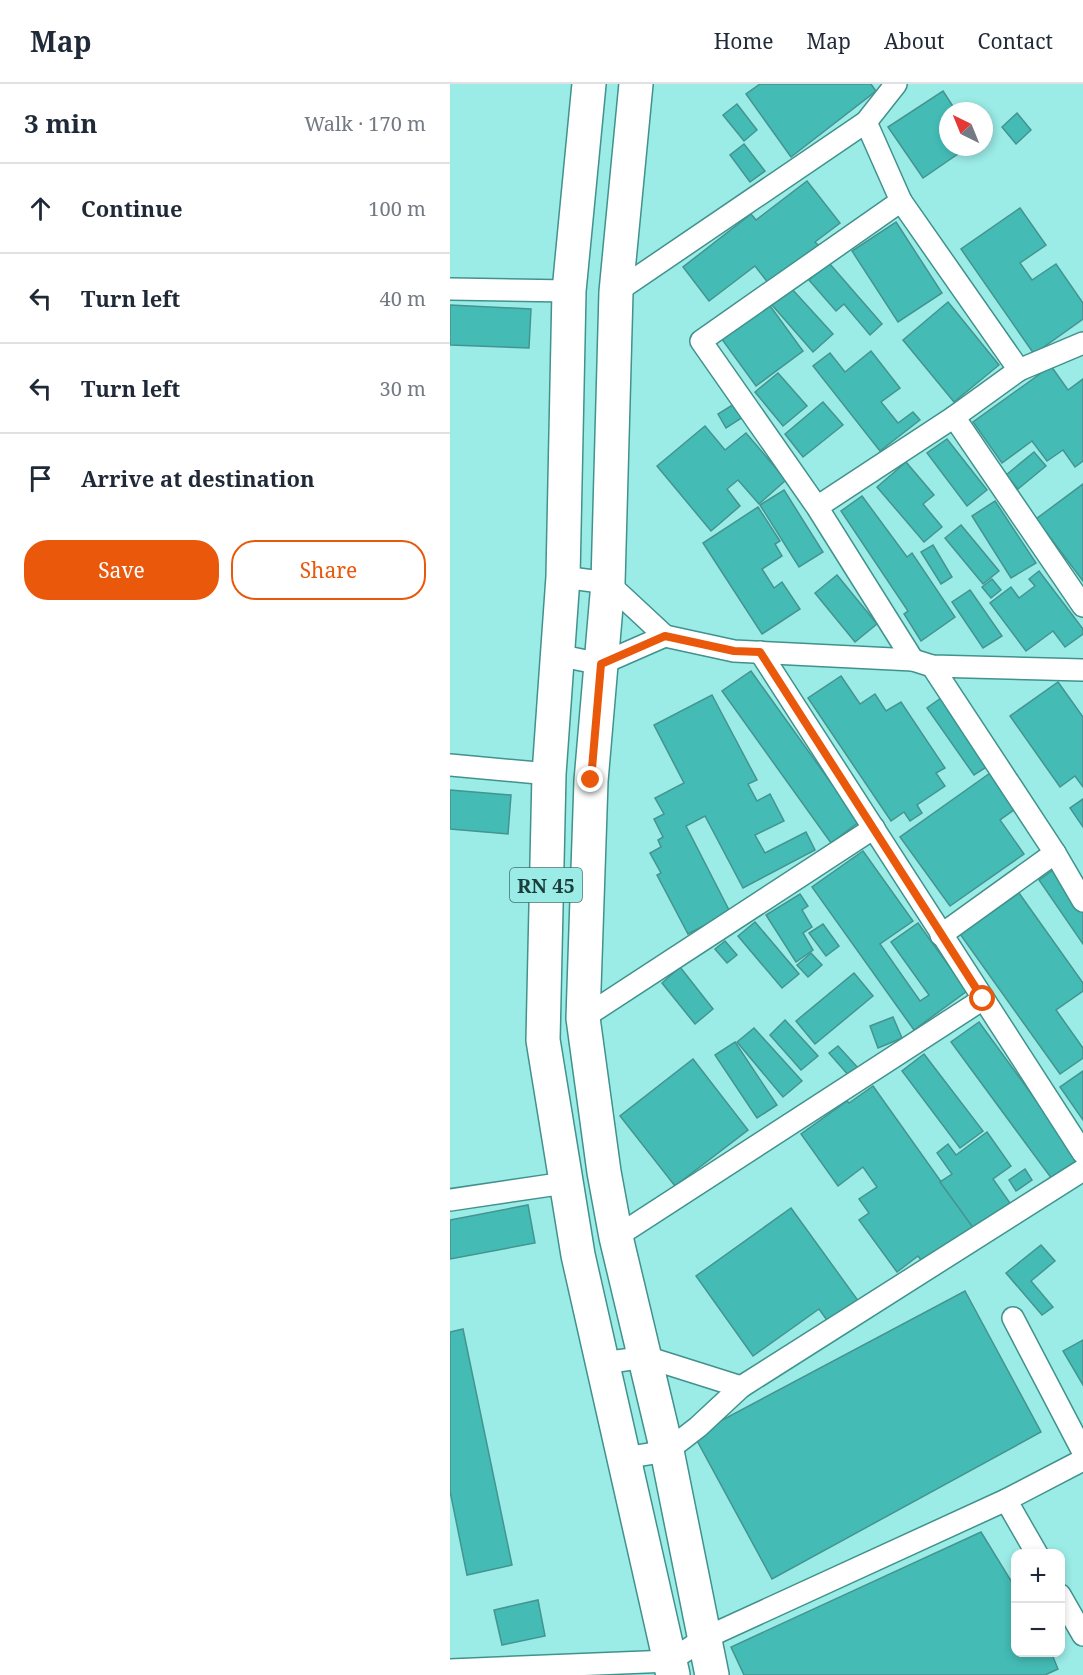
<!DOCTYPE html>
<meta charset="utf-8">
<style>
:root{--surface:#fff;--page:#f2f2f3;--text:#1f2937;--muted:#747a83;--line:#e0e1e3;--accent:#ea580c}
body{margin:0;font-family:"Noto Serif",serif;background:var(--page);color:var(--text)}
.controls{position:absolute;right:18px;bottom:18px;display:grid;overflow:hidden;border-radius:12px;box-shadow:0 3px 9px #0003}
.controls button{width:54px;height:54px;display:grid;place-items:center;padding:0;border:0;border-bottom:2px solid var(--line);background:var(--surface);color:var(--text);font:30px sans-serif}
.compass{position:absolute;left:489px;top:18px;width:54px;height:54px;border-radius:50%;background:var(--surface);box-shadow:0 3px 9px #0003;rotate:317deg}
.stop{position:absolute;width:18px;height:18px;margin:-14px;border:4px solid #ea580c;border-radius:50%;background:#fff}
.stop.end{background:#ea580c;border-color:#fff;box-shadow:0 2px 6px #0008}
.list{margin:0;padding:0;list-style:none}
h2{display:flex;justify-content:space-between;align-items:center;height:78px;margin:0;padding:0 24px;font-size:26px}
h2 small{font-size:20px;font-weight:400;color:var(--muted)}
.list li{display:grid;grid-template-columns:39px 1fr auto;gap:18px;align-items:center;box-sizing:border-box;height:90px;padding:0 24px;border-top:2px solid var(--line)}
.list b{display:block;font-size:22px;white-space:nowrap}
.list em{font-size:20px;font-style:normal;color:var(--muted)}
.actions{display:flex;gap:12px;padding:18px 24px}
.actions a{flex:1;padding:14px 0;border:2px solid var(--accent);border-radius:24px;text-align:center;font-size:21px;color:var(--accent)}
.actions .main{background:var(--accent);color:#fff}
.icon{flex:none;width:33px;height:33px;fill:none;stroke:currentColor;stroke-width:2;stroke-linecap:round;stroke-linejoin:round}
.map{position:relative;flex:none;width:633px;height:1591px;overflow:hidden}
header{display:flex;align-items:center;gap:36px;box-sizing:border-box;height:84px;padding:0 30px;background:var(--surface);border-bottom:2px solid var(--line)}
header strong{font-size:28px}
nav{display:flex;gap:33px;margin-inline-start:auto;font-size:21px}
main{display:flex}
aside{flex:1;background:var(--surface)}
.map>svg:first-child{display:block}
.building{fill:#44bbb5;stroke:#449490;stroke-width:1.5}
.lines{fill:none;stroke-linecap:round;stroke-linejoin:round}
.street-casing{stroke:#41928d;stroke-width:24}
.primary-casing{stroke:#41928d;stroke-width:36}
.street{stroke:#fff;stroke-width:21}
.primary{stroke:#fff;stroke-width:33}
.route{stroke:#ea580c;stroke-width:8}
.labels{text-anchor:middle;dominant-baseline:central;stroke-width:4.5;stroke-linejoin:round;paint-order:stroke}
.shield{fill:#9bebe6;stroke:#41716e;stroke-width:1.5}
.shield-label{font-size:20px;font-weight:bold;fill:#1b3d3b}
</style>
<header>
<strong>Map</strong>
<nav><a>Home</a><a>Map</a><a>About</a><a>Contact</a></nav>
</header>
<main>
<aside>
<h2>3 min<small>Walk · 170 m</small></h2>
<ul class="list">
<li><svg class="icon" aria-label="ahead" viewBox="0 0 24 24"><path d="M12 20V5M6 11l6-6 6 6"/></svg><div><b>Continue</b></div><em>100 m</em></li>
<li><svg class="icon" aria-label="left" viewBox="0 0 24 24"><path d="M17 20v-9H6M10 6l-5 5 5 5"/></svg><div><b>Turn left</b></div><em>40 m</em></li>
<li><svg class="icon" aria-label="left" viewBox="0 0 24 24"><path d="M17 20v-9H6M10 6l-5 5 5 5"/></svg><div><b>Turn left</b></div><em>30 m</em></li>
<li><svg class="icon" aria-label="arrive" viewBox="0 0 24 24"><path d="M6 21V4h12l-3 4 3 4H6"/></svg><div><b>Arrive at destination</b></div></li>
</ul>
<div class="actions"><a class="main">Save</a><a>Share</a></div>
</aside>
<div class="map">
<svg width="633" height="1591" viewBox="0 0 633 1591">
<rect width="100%" height="100%" fill="#9bebe6"/>
<g class="building">
<path d="M310,0H421L426,7L341,73L296,10Z"/>
<path d="M493,7L506,27H498V63H518L473,94L438,43Z"/>
<path d="M287,20L307,46L294,57L273,31Z"/>
<path d="M567,29L581,46L566,60L552,43Z"/>
<path d="M294,60L315,87L300,98L280,71Z"/>
<path d="M357,97L390,139L365,158L369,162L319,200L305,182L259,217L233,183L301,130L306,136Z"/>
<path d="M570,124L596,161L570,179L582,196L606,180L633,219V235L584,270L511,165Z"/>
<path d="M446,138L492,209L448,238L402,167Z"/>
<path d="M379,179L432,240L420,251L394,220L386,227L359,196Z"/>
<path d="M341,204L383,250L363,268L322,221Z"/>
<path d="M498,218L549,281L504,318L453,256Z"/>
<path d="M318,219L353,267L306,302L271,254Z"/>
<path d="M0,221L81,225L79,264L0,261Z"/>
<path d="M421,267L450,304L431,318L448,339L463,328L470,336L430,367L363,282L380,269L395,288Z"/>
<path d="M601,282L618,306L633,295V377L625,383L613,366L597,377L582,357L552,379L523,338Z"/>
<path d="M328,289L357,322L333,342L305,308Z"/>
<path d="M373,318L393,341L353,373L335,350Z"/>
<path d="M284,320L293,333L276,344L268,330Z"/>
<path d="M255,342L275,366L296,349L336,396L309,420L288,396L277,405L290,422L261,447L207,382Z"/>
<path d="M497,355L537,406L517,422L477,369Z"/>
<path d="M584,368L596,382L568,405L556,391Z"/>
<path d="M456,378L484,411L473,420L492,443L474,458L427,403Z"/>
<path d="M633,400V497L586,435Z"/>
<path d="M334,406L373,468L349,483L310,421Z"/>
<path d="M412,412L457,473L462,469L505,533L471,557L454,530L458,527L391,427Z"/>
<path d="M545,417L586,479L561,494L522,432Z"/>
<path d="M308,423L330,457L325,460L332,472L312,485L324,504L332,498L350,525L312,550L253,459Z"/>
<path d="M511,441L549,487L533,500L495,454Z"/>
<path d="M483,461L502,493L491,500L471,468Z"/>
<path d="M589,487L633,545V550L615,563L603,547L576,567L540,519L561,503L569,514L585,502L579,495Z"/>
<path d="M387,491L427,540L405,558L365,509Z"/>
<path d="M542,495L551,506L541,514L532,503Z"/>
<path d="M520,506L552,552L533,564L502,518Z"/>
<path d="M301,587L409,738L381,759L272,607Z"/>
<path d="M391,592L410,620L425,610L436,627L451,618L495,684L486,689L495,702L467,721L472,729L460,737L454,728L441,737L358,614Z"/>
<path d="M608,598L633,633V703L625,692L610,703L560,632Z"/>
<path d="M498,609L546,677L524,691L477,624Z"/>
<path d="M262,611L307,696L298,700L307,717L320,710L334,737L305,751L315,769L356,748L365,766L293,804L255,732L236,742L280,828L238,850L207,791L211,789L200,769L211,763L208,756L213,753L204,735L214,730L205,714L234,699L204,641Z"/>
<path d="M550,682L575,718L550,736L574,770L500,822L450,753Z"/>
<path d="M0,706L61,711L58,750L0,745Z"/>
<path d="M633,715V743L620,724Z"/>
<path d="M413,767L463,837L430,860L470,917L479,911L441,858L468,839L517,907L464,946L362,803Z"/>
<path d="M617,776L633,798V860L589,796Z"/>
<path d="M569,809L633,899V907L606,926L633,964V974L610,990L510,850Z"/>
<path d="M350,810L358,822L352,826L362,843L353,849L363,866L346,878L316,831Z"/>
<path d="M305,838L349,890L332,904L288,852Z"/>
<path d="M373,840L389,862L376,872L359,849Z"/>
<path d="M275,857L287,871L277,879L265,865Z"/>
<path d="M361,869L372,881L358,893L347,881Z"/>
<path d="M230,883L263,925L245,940L212,899Z"/>
<path d="M404,889L423,912L365,960L346,937Z"/>
<path d="M443,933L452,954L428,964L420,942Z"/>
<path d="M335,936L368,972L351,986L320,951Z"/>
<path d="M529,938L629,1075L602,1095L501,958Z"/>
<path d="M304,944L352,997L333,1013L287,958Z"/>
<path d="M285,958L327,1021L307,1034L265,971Z"/>
<path d="M388,962L409,985L400,993L379,969Z"/>
<path d="M474,970L533,1047L510,1064L452,987Z"/>
<path d="M243,975L298,1046L225,1102L170,1032Z"/>
<path d="M633,987V1036L610,1003Z"/>
<path d="M423,1002L524,1144L474,1180L468,1172L447,1188L409,1136L419,1129L409,1115L427,1103L413,1083L388,1102L351,1050L397,1017L399,1019Z"/>
<path d="M537,1048L561,1082L543,1095L560,1119L524,1145L490,1098L502,1090L487,1069L498,1060L506,1071Z"/>
<path d="M575,1085L582,1096L566,1107L559,1096Z"/>
<path d="M78,1121L85,1159L0,1175V1136Z"/>
<path d="M341,1124L409,1218L379,1239L369,1225L303,1272L246,1192Z"/>
<path d="M591,1161L605,1177L581,1197L603,1223L592,1231L556,1189Z"/>
<path d="M515,1207L591,1348L322,1495L244,1351Z"/>
<path d="M13,1245L62,1481L17,1491L0,1407V1248Z"/>
<path d="M633,1256V1301L613,1267Z"/>
<path d="M531,1448L566,1505V1568H601L608,1585L595,1591H294L281,1563Z"/>
<path d="M88,1516L95,1552L52,1561L44,1526Z"/>
</g>
<g class="lines">
<g class="street-casing">
<g id="street">
<path d="M416,38L451,117"/>
<path d="M0,205L119,207"/>
<path d="M166,208L416,38L446,0"/>
<path d="M569,286L633,259"/>
<path d="M504,333L633,522"/>
<path d="M367,423L504,333L569,286L451,117L251,257L367,423L463,576"/>
<path d="M215,552L284,567L463,576L482,582L633,586"/>
<path d="M310,568L633,1069"/>
<path d="M107,571L151,580L215,552L158,499L113,493"/>
<path d="M482,582L605,769L633,817"/>
<path d="M0,681L99,690"/>
<path d="M491,851L605,769"/>
<path d="M133,934L424,744"/>
<path d="M0,1116L115,1099"/>
<path d="M166,1153L533,915"/>
<path d="M563,1234L633,1368"/>
<path d="M153,1279L196,1273L291,1303"/>
<path d="M174,1374L217,1367L248,1343L291,1303L633,1086"/>
<path d="M556,1416L587,1470"/>
<path d="M610,1511L633,1551"/>
<path d="M0,1586L220,1577L255,1554L556,1416L633,1376"/>
</g>
</g>
<g class="primary-casing">
<g id="primary">
<path d="M139,0L119,207L113,493L99,690L93,956L128,1171L223,1591"/>
<path d="M186,0L166,208L158,499L141,697L133,934L154,1088L166,1153L217,1367L262,1591"/>
</g>
</g>
<use href="#street" class="street"/>
<use href="#primary" class="primary"/>
</g>
<g class="lines">
<path class="route" d="M141,696L151,580L215,552L284,567L310,568L533,915"/>
</g>
<g class="labels">
<rect class="shield" x="60" y="784" width="72" height="34" rx="4.5"/>
<g class="shield-label">
<text x="96" y="801">RN 45</text>
</g>
</g>
</svg>
<div class="controls">
<button>+</button>
<button>−</button>
</div>
<svg class="compass" viewBox="-18 -18 36 36"><path d="M0-13l5 13h-10z" fill="#e53935"/><path d="M0 13l5-13h-10z" fill="#747a83"/></svg>
<div class="stop" style="left:533px;top:915px"></div>
<div class="stop end" style="left:141px;top:696px"></div>
</div>
</main>
